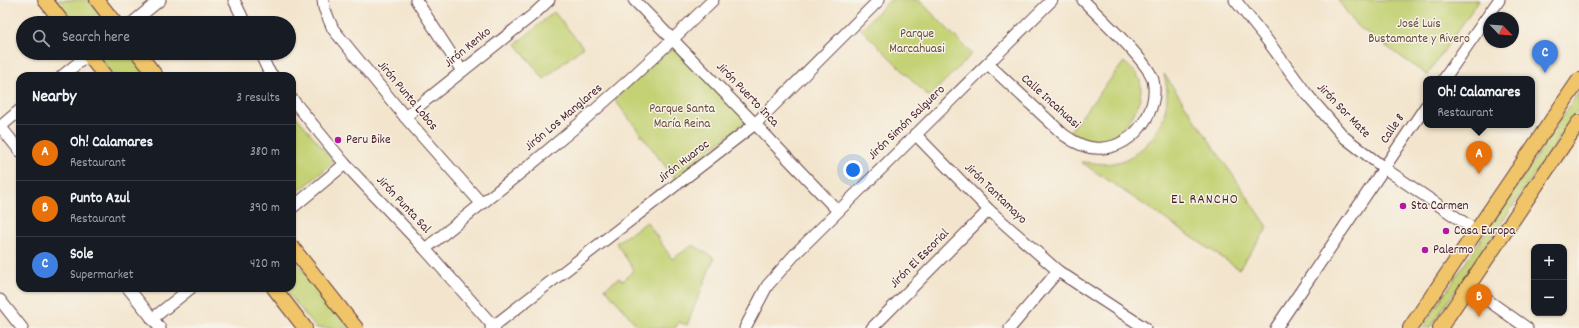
<!DOCTYPE html>
<meta charset="utf-8">
<style>
:root{--surface:#171b24;--page:#20242c;--text:#f1f3f6;--muted:#9ea1a6;--line:#363941;--accent:#1a73e8}
body{margin:0;font-family:Dekko,sans-serif;background:var(--page);color:var(--text)}
.controls{position:absolute;right:12px;bottom:12px;display:grid;overflow:hidden;border-radius:8px;box-shadow:0 1px 3px #0004}
.controls button{width:36px;height:36px;display:grid;place-items:center;padding:0;border:0;border-bottom:1px solid var(--line);background:var(--surface);color:var(--text);font:20px sans-serif}
.compass{position:absolute;left:1483px;top:12px;width:36px;height:36px;border-radius:50%;background:var(--surface);box-shadow:0 1px 3px #0004;rotate:115deg}
.you{position:absolute;left:853px;top:170px;width:14px;height:14px;margin:-10px;border:3px solid #fff;border-radius:50%;background:#1a73e8;box-shadow:0 0 0 6px #1a73e833}
.badge{display:grid;place-items:center;width:26px;height:26px;border-radius:50%;background:var(--accent);color:#fff;font-size:13px;font-weight:700}
.pin{position:absolute;translate:-50% -33px;filter:drop-shadow(0 1px 2px #0008)}
.pin::after{content:'';position:absolute;top:21px;width:14px;height:12px;background:inherit;clip-path:polygon(0 0,100% 0,50% 100%)}
.popup{position:absolute;left:1423px;top:76px;width:112px;height:52px;box-sizing:border-box;display:grid;place-content:center;border-radius:8px;background:var(--surface);filter:drop-shadow(0 1px 3px #0005);font-size:13px;white-space:nowrap;color:var(--muted)}
.popup b{font-size:15px;color:var(--text)}
.popup::after{content:'';position:absolute;left:50%;top:100%;margin-left:-8px;border:8px solid transparent;border-top-color:var(--surface)}
.list{margin:0;padding:0;list-style:none}
h2{display:flex;justify-content:space-between;align-items:center;height:52px;margin:0;padding:0 16px;font-size:17px}
h2 small{font-size:13px;font-weight:400;color:var(--muted)}
.list li{display:grid;grid-template-columns:26px 1fr auto;gap:12px;align-items:center;box-sizing:border-box;height:56px;padding:0 16px;border-top:1px solid var(--line)}
.list b{display:block;font-size:15px;white-space:nowrap}
.list p{margin:0;font-size:13px;white-space:nowrap;color:var(--muted)}
.list em{font-size:13px;font-style:normal;color:var(--muted)}
.icon{flex:none;width:22px;height:22px;fill:none;stroke:currentColor;stroke-width:2;stroke-linecap:round;stroke-linejoin:round}
.map{position:relative;flex:none;width:1579px;height:328px;overflow:hidden}
.search{position:absolute;background:var(--surface);box-shadow:0 1px 3px #0004;left:16px;top:16px;width:280px;height:44px;display:flex;align-items:center;gap:10px;box-sizing:border-box;padding:0 14px;border-radius:22px;color:var(--muted);font-size:15px}
.panel{position:absolute;background:var(--surface);box-shadow:0 1px 3px #0004;left:16px;top:72px;width:280px;height:220px;border-radius:12px}
.map>svg:first-child{display:block}
.green{fill:#c4d275;stroke:#877850}
.lines{fill:none;stroke-linecap:round;stroke-linejoin:round}
.minor-casing{stroke:#633d43;stroke-width:13}
.major-casing{stroke:#633d43;stroke-width:16}
.minor{stroke:#fff;stroke-width:11}
.major{stroke:#f0c469;stroke-width:14}
.poi-dot{fill:#b5179e;stroke:#f7f3e8;stroke-width:1.5}
.labels{text-anchor:middle;dominant-baseline:central;stroke-width:3;stroke-linejoin:round;paint-order:stroke}
.park-label{font-size:13px;fill:#684c3e;stroke:#f7f3e8}
.street-label{font-size:13px;fill:#4a1f2b;stroke:#f7f3e8}
.poi-label{font-size:13px;fill:#4a1f2b;stroke:#f7f3e8;text-anchor:start}
.neighbourhood-label{font-size:14px;letter-spacing:1px;fill:#4a1f2b;stroke:#f7f3e8}
</style>
<div class="map">
<svg width="1579" height="328" viewBox="0 0 1579 328">
<rect width="100%" height="100%" fill="#f7f3e8"/>
<filter id="ink" filterUnits="userSpaceOnUse"><feTurbulence type="fractalNoise" baseFrequency=".025" numOctaves="2"/><feDisplacementMap in="SourceGraphic" scale="8" xChannelSelector="R" yChannelSelector="G"/><feConvolveMatrix kernelMatrix="1 2 1 2 8 2 1 2 1" color-interpolation-filters="sRGB"/></filter>
<filter id="wash" filterUnits="userSpaceOnUse"><feTurbulence type="fractalNoise" baseFrequency=".012" numOctaves="4" result="noise"/><feDisplacementMap in="SourceGraphic" scale="16" xChannelSelector="R" yChannelSelector="G"/><feGaussianBlur stdDeviation="0.9" result="paint"/><feColorMatrix in="noise" values="0 0 0 0 0 0 0 0 0 0 0 0 0 0 0 0 0 1.4 0 .05"/><feComposite in="paint" operator="in"/></filter>
<g filter="url(#wash)">
<rect width="100%" height="100%" fill="#f3e5cd"/>
<g class="green">
<path d="M54,0H90L109,23H72Z"/>
<path d="M890,0H919L972,54L929,97L861,29Z"/>
<path d="M1338,0H1479L1427,75L1356,25Z"/>
<path d="M554,12L583,47L544,79L516,44Z"/>
<path d="M674,45L746,121L675,179L614,99Z"/>
<path d="M96,53H132L151,76H115Z"/>
<path d="M1124,62C1128,66 1135,71 1138,76C1148,95 1130,129 1111,137C1097,143 1082,140 1070,131Z"/>
<path d="M1164,74L1268,227L1239,269L1081,162C1094,163 1111,166 1124,160C1150,148 1168,122 1167,92C1167,86 1165,80 1164,74Z"/>
<path d="M1579,92V109L1430,328H1422Z"/>
<path d="M292,111L334,162L292,197Z"/>
<path d="M647,222L672,259L693,245L714,258L687,325L679,322L675,328H639L605,288L619,278L623,281L634,270L616,243Z"/>
<path d="M292,256L350,328H316L284,288H292Z"/>
</g>
</g>
<g filter="url(#ink)">
<g class="lines">
<g class="minor-casing">
<g id="minor">
<path d="M234,0L245,23"/>
<path d="M323,0L324,8L333,29L405,117L481,203"/>
<path d="M416,0L462,71"/>
<path d="M634,0L755,124L838,211"/>
<path d="M1235,0L1267,40L1306,93L1344,137L1384,168L1475,230"/>
<path d="M132,23L160,0"/>
<path d="M260,53L268,70L273,76"/>
<path d="M988,64L1064,135C1075,143 1089,150 1103,148C1134,146 1160,110 1153,80C1148,61 1098,16 1083,0"/>
<path d="M62,76L88,55"/>
<path d="M1444,79L1499,0"/>
<path d="M292,99L345,164L425,249L495,328"/>
<path d="M405,117L534,14L549,0"/>
<path d="M0,126L20,151"/>
<path d="M0,127L20,110"/>
<path d="M915,134L989,210L1058,271L1145,328"/>
<path d="M292,208L345,164"/>
<path d="M425,249C461,220 498,191 534,162C596,111 656,57 713,0"/>
<path d="M1469,287L1527,328"/>
<path d="M128,288L160,328"/>
<path d="M0,300L22,328"/>
<path d="M152,319L191,288"/>
<path d="M491,328L755,124L879,0"/>
<path d="M745,328L767,286L796,253L1052,0"/>
<path d="M872,328L989,210"/>
<path d="M1010,328L1058,271"/>
<path d="M1276,328L1426,106"/>
</g>
</g>
<g class="major-casing">
<g id="major">
<path d="M45,0L63,23"/>
<path d="M97,0L115,23"/>
<path d="M87,53L105,76"/>
<path d="M138,53L156,76"/>
<path d="M292,247L356,328"/>
<path d="M274,288L305,328"/>
<path d="M1410,328L1579,80"/>
<path d="M1440,328L1579,122"/>
</g>
</g>
<use href="#minor" class="minor"/>
<use href="#major" class="major"/>
</g>
</g>
<g class="poi-dot">
<circle cx="338" cy="140" r="4"/>
<circle cx="1403" cy="206" r="4"/>
<circle cx="1446" cy="231" r="4"/>
<circle cx="1425" cy="250" r="4"/>
</g>
<g class="labels">
<g class="park-label">
<text x="1419" y="24">José Luis<tspan x="1419" dy="15">Bustamante y Rivero</tspan></text>
<text x="917" y="34">Parque<tspan x="917" dy="15">Marcahuasi</tspan></text>
<text x="682" y="109">Parque Santa<tspan x="682" dy="15">María Reina</tspan></text>
</g>
<g class="street-label">
<text transform="translate(468 48) rotate(-39)">Jirón Kenko</text>
<text transform="translate(747 95) rotate(46)">Jirón Puerto Inca</text>
<text transform="translate(407 96) rotate(50)">Jirón Punta Lobos</text>
<text transform="translate(1050 102) rotate(42)">Calle Incahuasi</text>
<text transform="translate(1343 111) rotate(46)">Jirón Sor Mate</text>
<text transform="translate(564 118) rotate(-40)">Jirón Los Manglares</text>
<text transform="translate(907 123) rotate(-44)">Jirón Simón Salguero</text>
<text transform="translate(1393 129) rotate(-56)">Calle 8</text>
<text transform="translate(684 162) rotate(-38)">Jirón Huaroc</text>
<text transform="translate(995 194) rotate(44)">Jirón Tantamayo</text>
<text transform="translate(403 205) rotate(47)">Jirón Punta Sal</text>
<text transform="translate(920 259) rotate(-45)">Jirón El Escorial</text>
</g>
<g class="poi-label">
<text x="346" y="140">Peru Bike</text>
<text x="1411" y="206">Sta Carmen</text>
<text x="1454" y="231">Casa Europa</text>
<text x="1433" y="250">Palermo</text>
</g>
<g class="neighbourhood-label">
<text x="1205" y="200">EL RANCHO</text>
</g>
</g>
</svg>
<div class="controls">
<button>+</button>
<button>−</button>
</div>
<svg class="compass" viewBox="-18 -18 36 36"><path d="M0-13l5 13h-10z" fill="#e53935"/><path d="M0 13l5-13h-10z" fill="#9ea1a6"/></svg>
<div class="you"></div>
<div class="pin badge" style="left:1479px;top:174px;background:#e8710a">A</div>
<div class="popup"><b>Oh! Calamares</b>Restaurant</div>
<div class="pin badge" style="left:1479px;top:317px;background:#e8710a">B</div>
<div class="pin badge" style="left:1545px;top:73px;background:#3f7fe0">C</div>
<div class="search"><svg class="icon" aria-label="search" viewBox="0 0 24 24"><circle cx="10" cy="10" r="6"/><path d="M15 15l6 6"/></svg>Search here</div>
<section class="panel">
<h2>Nearby<small>3 results</small></h2>
<ul class="list">
<li><span class="badge" style="background:#e8710a">A</span><div><b>Oh! Calamares</b><p>Restaurant</p></div><em>380 m</em></li>
<li><span class="badge" style="background:#e8710a">B</span><div><b>Punto Azul</b><p>Restaurant</p></div><em>390 m</em></li>
<li><span class="badge" style="background:#3f7fe0">C</span><div><b>Sole</b><p>Supermarket</p></div><em>420 m</em></li>
</ul>
</section>
</div>
